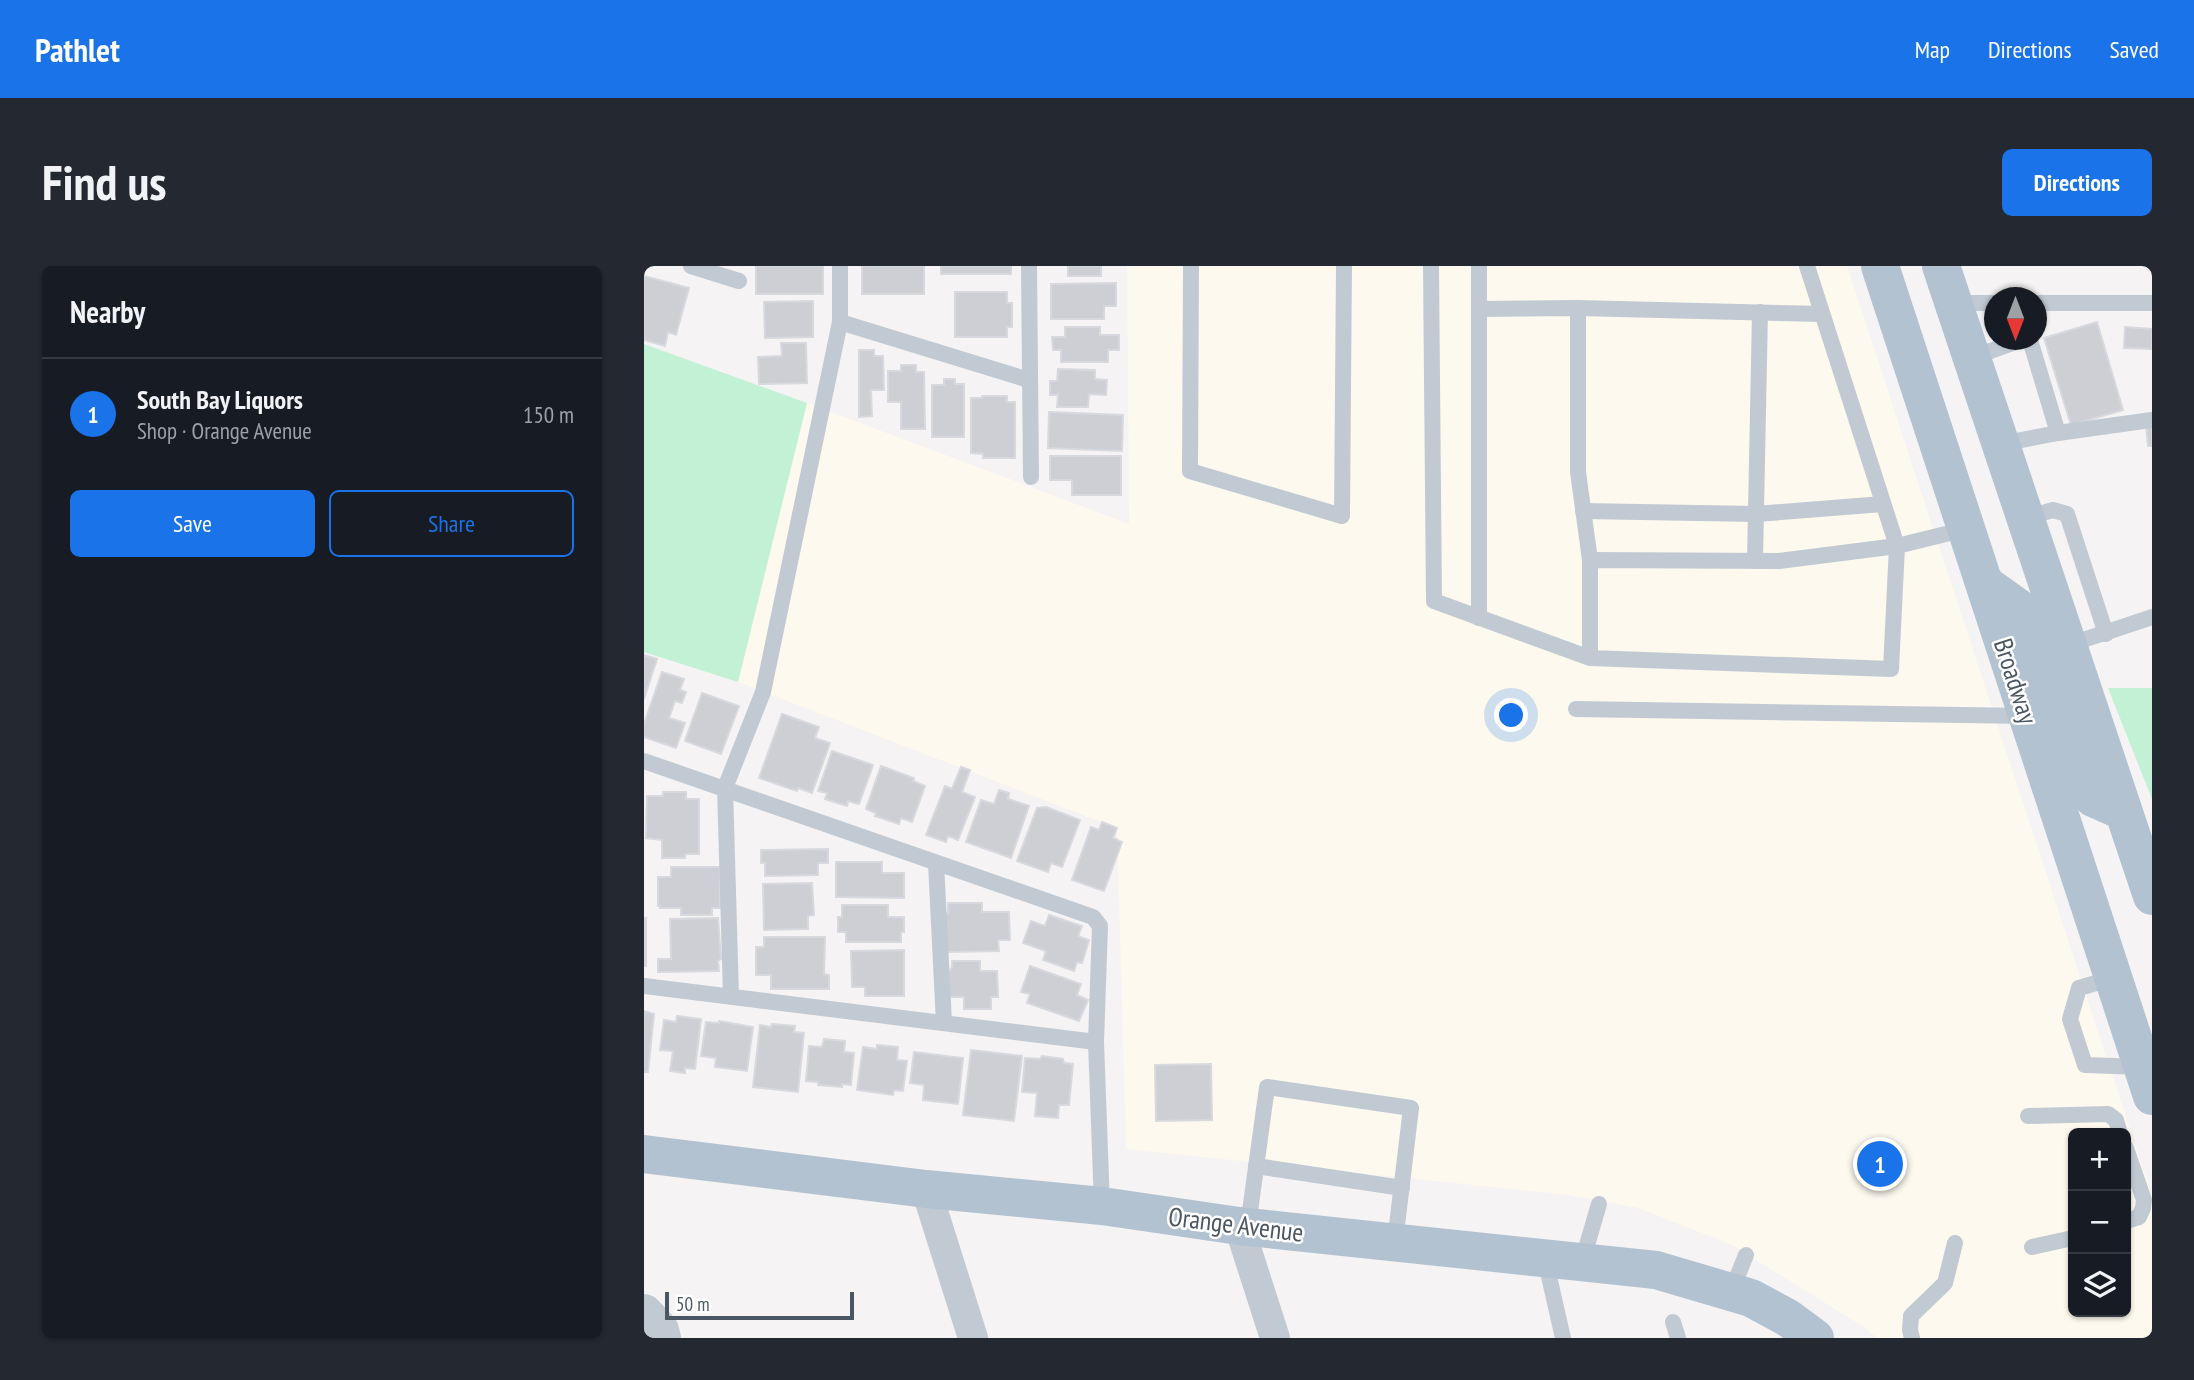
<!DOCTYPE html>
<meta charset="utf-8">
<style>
:root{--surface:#171b24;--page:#242831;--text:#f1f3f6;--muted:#9ea1a6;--line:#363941;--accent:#1a73e8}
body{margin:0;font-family:"PT Sans Narrow",sans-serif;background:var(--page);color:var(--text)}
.controls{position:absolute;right:21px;bottom:21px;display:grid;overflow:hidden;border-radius:10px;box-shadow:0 2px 5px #0004}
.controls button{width:63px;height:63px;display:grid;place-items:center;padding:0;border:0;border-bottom:2px solid var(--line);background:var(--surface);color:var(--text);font:35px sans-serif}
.compass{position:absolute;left:1340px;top:21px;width:63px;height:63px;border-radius:50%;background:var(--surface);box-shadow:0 2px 5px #0004;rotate:180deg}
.scale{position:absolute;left:21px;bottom:18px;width:189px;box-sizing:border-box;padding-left:7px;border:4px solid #4a5661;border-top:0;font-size:19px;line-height:24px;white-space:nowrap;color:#4a5661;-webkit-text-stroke:5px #fff;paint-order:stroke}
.you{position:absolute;left:868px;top:450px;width:24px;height:24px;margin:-18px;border:5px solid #fff;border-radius:50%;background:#1a73e8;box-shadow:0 0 0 10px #1a73e833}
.badge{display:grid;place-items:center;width:46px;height:46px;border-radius:50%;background:var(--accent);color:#fff;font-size:23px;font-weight:700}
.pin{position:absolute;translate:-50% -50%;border:4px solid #fff;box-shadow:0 2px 7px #0006}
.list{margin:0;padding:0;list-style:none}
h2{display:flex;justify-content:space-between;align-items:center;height:91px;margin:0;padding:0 28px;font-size:30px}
h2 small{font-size:23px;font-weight:400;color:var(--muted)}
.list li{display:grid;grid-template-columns:46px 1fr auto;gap:21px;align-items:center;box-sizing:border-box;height:112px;padding:0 28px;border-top:2px solid var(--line)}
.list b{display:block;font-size:26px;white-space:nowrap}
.list p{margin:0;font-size:23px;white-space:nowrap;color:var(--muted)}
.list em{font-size:23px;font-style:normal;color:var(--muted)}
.actions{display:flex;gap:14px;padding:21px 28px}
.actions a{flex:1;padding:16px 0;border:2px solid var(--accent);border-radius:10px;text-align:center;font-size:24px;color:var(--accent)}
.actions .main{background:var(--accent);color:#fff}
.icon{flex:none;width:38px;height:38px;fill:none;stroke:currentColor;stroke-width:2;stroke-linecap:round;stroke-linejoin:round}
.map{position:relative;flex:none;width:1508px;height:1072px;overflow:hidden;border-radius:10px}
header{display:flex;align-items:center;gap:42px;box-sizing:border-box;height:98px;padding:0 35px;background:var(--accent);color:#fff}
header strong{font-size:33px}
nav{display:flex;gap:38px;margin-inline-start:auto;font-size:24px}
.intro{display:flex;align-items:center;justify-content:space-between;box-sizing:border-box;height:168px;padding:0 42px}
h1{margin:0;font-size:49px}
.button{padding:18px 32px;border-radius:10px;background:var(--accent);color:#fff;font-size:24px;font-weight:700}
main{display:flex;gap:42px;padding:0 42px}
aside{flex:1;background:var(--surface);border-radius:10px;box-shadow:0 2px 5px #0004}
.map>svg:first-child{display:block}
.commercial{fill:#fdf9ef;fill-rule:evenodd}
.green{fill:#c3f1d5}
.building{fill:#cdcfd5;stroke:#d7d9de;stroke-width:2}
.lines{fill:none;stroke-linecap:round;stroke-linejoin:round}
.service{stroke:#c1cad2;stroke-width:16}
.minor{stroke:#c1cad2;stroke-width:30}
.tertiary{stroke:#c1cad2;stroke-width:38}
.primary{stroke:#b3c2d1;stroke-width:38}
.labels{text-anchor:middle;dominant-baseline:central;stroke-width:5;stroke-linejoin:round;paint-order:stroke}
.street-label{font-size:26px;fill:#4a5661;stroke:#fff}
</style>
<header>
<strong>Pathlet</strong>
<nav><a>Map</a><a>Directions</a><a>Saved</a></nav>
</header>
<div class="intro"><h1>Find us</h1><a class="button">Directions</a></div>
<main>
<aside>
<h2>Nearby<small></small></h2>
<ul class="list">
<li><span class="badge">1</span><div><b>South Bay Liquors</b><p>Shop · Orange Avenue</p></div><em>150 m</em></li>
</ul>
<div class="actions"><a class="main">Save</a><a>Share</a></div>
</aside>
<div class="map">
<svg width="1508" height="1072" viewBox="0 0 1508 1072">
<rect width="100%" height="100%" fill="#f5f3f3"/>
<path class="commercial" d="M483,0H1203L1508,930V1072H1233L1220,1061L1086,978L994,942L925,929L482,883L473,562L94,416L163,137L485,258ZM1429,867H1482V1046H1429Z"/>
<g class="green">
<path d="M0,78L163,137L94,416L0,386Z"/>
<path d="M1464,422H1508V533Z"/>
</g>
<g class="building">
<rect x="112" y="0" width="67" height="28"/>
<rect x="218" y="0" width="62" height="28"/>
<rect x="297" y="0" width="70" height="8"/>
<rect x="424" y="0" width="33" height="10"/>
<path d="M0,10L45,22L32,69L24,66L21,80L0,74Z"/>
<path d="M472,17V40H460V53H407V18Z"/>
<path d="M311,26H363V37H368V61H363V71H311Z"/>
<path d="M169,35V71L121,72L120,36Z"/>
<path d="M1453,56L1479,144L1427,159L1400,72Z"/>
<path d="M421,61H456V69H475V84H464V96H417V84H409L408,71H421Z"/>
<path d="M1481,61L1508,63V83L1480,82Z"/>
<path d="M137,77H162L163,117L115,118L114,91L138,90Z"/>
<path d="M215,84H230V90H239L240,124H227L228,150L215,151Z"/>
<path d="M257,99H272V106H280L281,163H257V136H244V105H257Z"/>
<path d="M414,103L451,104V113L463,114L462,129L445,128L444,141H413L414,129H406V115H413Z"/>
<path d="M300,113H311V118H320V171H288V119H300Z"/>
<path d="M338,130H363V136H371V192H339V188L327,187V132H338Z"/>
<path d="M405,146L479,149L478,185L404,182Z"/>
<path d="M1508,158V180H1504L1502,159Z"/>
<path d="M406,190H477V229H428V214H406Z"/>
<path d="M0,389L13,393L0,433Z"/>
<path d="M18,406L40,413L36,424L42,426L38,437L31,435L25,452L41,457L32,482L0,471V458Z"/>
<path d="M58,427L95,440L77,488L41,475Z"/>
<path d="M138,448L175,461L171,472L186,477L168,527L154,522L153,525L115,512Z"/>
<path d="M188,485L229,499L215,538L204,535L203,540L181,533L183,527L174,525Z"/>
<path d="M237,500L270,512L269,515L281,520L268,556L257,552L255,558L231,550L232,547L222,543Z"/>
<path d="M317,501L326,504L318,526L331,531L314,574L304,570L302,576L282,569L301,520L308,523Z"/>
<path d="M355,524L365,527L364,533L385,540L367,592L322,576L337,534L350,538Z"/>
<path d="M19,526H42V533H55V588H41V592H18V574L2,572L3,530H19Z"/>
<path d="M402,541L436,554L418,601L407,597L404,606L373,595L393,542Z"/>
<path d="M458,556L473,562L469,572L478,576L460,625L428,614L447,561L455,564Z"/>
<path d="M184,583V597H174V609L121,610V597H117V584Z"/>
<path d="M192,596H238V607H260V632L192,631Z"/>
<path d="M27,601H76V642H68V649H37V642H16V640H14V611H27Z"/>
<path d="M168,617L170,649L164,650V663L120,664L119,618Z"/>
<path d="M304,637H338V646H365L366,674H354L355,685L303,686L300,647H304Z"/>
<path d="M198,639H244V651H260V666H257V676H202V666H194V651H198Z"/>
<path d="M405,649L438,660L434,670L445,674L438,697L433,696L430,705L399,694L402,685L379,677L387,655L401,660Z"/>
<rect x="0" y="652" width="2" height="48"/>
<path d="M74,652L77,693L74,695L75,705L14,706V693H27L26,653Z"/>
<path d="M120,671H181L180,708L185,709V723H127V709H112V681H120Z"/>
<path d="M260,684V730H221V721H208L207,685Z"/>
<path d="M308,695H336V705H353L354,731H347V743H320V731H305V706L308,701Z"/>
<path d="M386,700L437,718L433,729L444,734L435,755L383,737L386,728L377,726Z"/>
<path d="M0,745L10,748L4,806H0Z"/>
<path d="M33,750L57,753L51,803L41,802V807L26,805L29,785L16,784L20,754L32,756Z"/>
<path d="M75,755L109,761L103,805L71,801L72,792L57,790L62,756L75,757Z"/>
<path d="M128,758L151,760L150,766L160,767L154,826L109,821L116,759L127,761Z"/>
<path d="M180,773L201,775L200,786L210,787L207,819L198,818V821L174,819V816L162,815L165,780L178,781Z"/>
<path d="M233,779L254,781L253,794L263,795L259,825L250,824L249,829L213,824L219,781L233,783Z"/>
<path d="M327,784L378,790L370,855L319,849Z"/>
<path d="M270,786L319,792L314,838L279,834L280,819L266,817Z"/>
<path d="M398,790L419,793L420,797L429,798L425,839H415L414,852L391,850L393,827L378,826L381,792L396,793Z"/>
<path d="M567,798L568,854L512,855L511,799Z"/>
</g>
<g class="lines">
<g class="service">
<path d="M47,0L95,15"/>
<path d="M385,0L387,211"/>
<path d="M547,0L546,205L698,250L700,0"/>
<path d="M787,0L790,335L946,392L1247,403L1253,280L1135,295L946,294V392"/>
<path d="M835,0V352"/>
<path d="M1163,0L1253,280L1322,263"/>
<path d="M1311,37H1350"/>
<path d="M1392,37H1508"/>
<path d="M934,42L1178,48"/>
<path d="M835,43L934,42V206L946,294"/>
<path d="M196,56L385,114"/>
<path d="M1386,74L1414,167"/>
<path d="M1327,92L1377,74"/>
<path d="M1356,178L1414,167L1508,154"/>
<path d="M939,245L1112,248L1239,238"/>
<path d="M1381,252L1409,244L1423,248L1462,368"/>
<path d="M1111,295L1116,46"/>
<path d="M1424,379L1508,351"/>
<path d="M932,443L1384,450"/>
<path d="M0,495L449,651L456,660L452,776L458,940"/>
<path d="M292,597L300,757"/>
<path d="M1469,712L1435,722L1426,753L1441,799L1499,801"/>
<path d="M0,720L452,776"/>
<path d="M87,730L81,522L119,426L196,56V0"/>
<path d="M1384,850L1464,848L1472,854L1476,867"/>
<path d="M1482,882L1500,934L1499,942L1495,951L1482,955"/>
<path d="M612,900L758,922"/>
<path d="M604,960L623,821L767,842L751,976"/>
<path d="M1388,981L1429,972"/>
<path d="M901,993L919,1072"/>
<path d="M938,996L955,938"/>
<path d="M1087,1026L1102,989"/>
<path d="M1029,1056L1034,1072"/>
<path d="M1268,1072L1266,1064L1267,1050L1301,1017L1311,977"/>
</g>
<g class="minor">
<path d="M282,923L329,1072"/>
<path d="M595,960L631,1072"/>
</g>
<path class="tertiary" d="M0,1047L16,1064L18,1072"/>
<g class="primary">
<path d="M1236,0L1508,830"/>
<path d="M1297,0L1508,630"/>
<path d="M1341,318L1376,343L1389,371L1400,409L1418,416L1435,412"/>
<path d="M1384,450L1391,446L1409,448L1421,464L1449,532L1472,542"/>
<path d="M0,888L282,923L458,940L595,960L1012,1004L1107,1032L1144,1052L1171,1072"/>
</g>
</g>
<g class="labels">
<g class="street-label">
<text transform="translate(1372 415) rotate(72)">Broadway</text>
<text transform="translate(592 958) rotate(7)">Orange Avenue</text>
</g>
</g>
</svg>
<div class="controls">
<button>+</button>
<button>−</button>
<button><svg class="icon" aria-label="layers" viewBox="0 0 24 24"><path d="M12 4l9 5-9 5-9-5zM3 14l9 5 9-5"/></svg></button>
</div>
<svg class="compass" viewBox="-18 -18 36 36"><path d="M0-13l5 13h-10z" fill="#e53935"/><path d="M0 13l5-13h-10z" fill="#9ea1a6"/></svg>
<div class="scale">50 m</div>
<div class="you"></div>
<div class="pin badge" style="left:1236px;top:898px">1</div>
</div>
</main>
